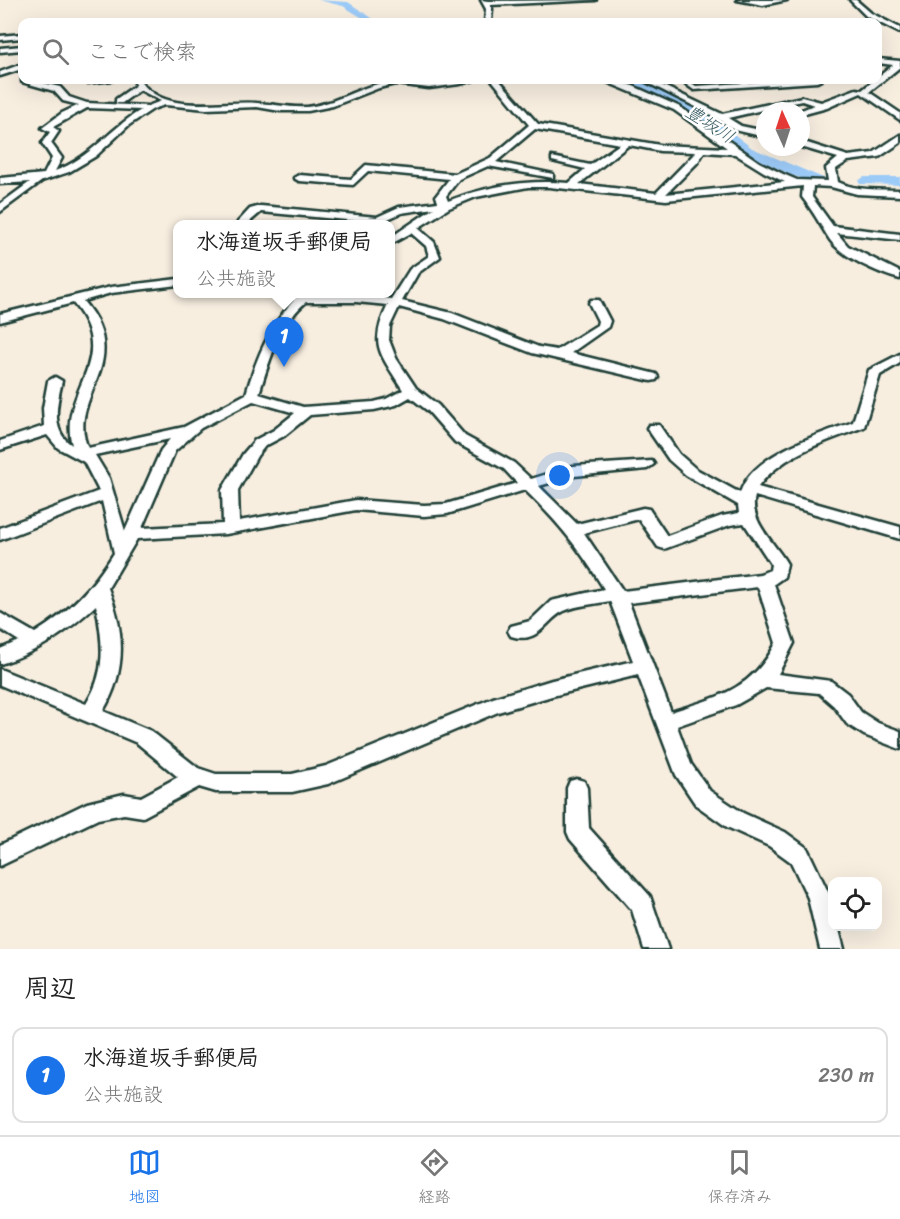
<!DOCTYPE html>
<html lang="ja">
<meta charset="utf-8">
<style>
:root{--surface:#fff;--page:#f6f6f6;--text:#222;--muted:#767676;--line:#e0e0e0;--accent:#1a73e8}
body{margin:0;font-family:Sriracha,"Klee One",sans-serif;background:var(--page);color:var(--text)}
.controls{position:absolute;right:18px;bottom:18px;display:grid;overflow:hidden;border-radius:12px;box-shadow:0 6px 24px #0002}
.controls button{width:54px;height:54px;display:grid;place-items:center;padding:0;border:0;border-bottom:2px solid var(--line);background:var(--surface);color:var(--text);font:30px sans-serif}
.compass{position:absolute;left:756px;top:102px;width:54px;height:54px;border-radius:50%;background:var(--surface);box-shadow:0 6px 24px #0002;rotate:357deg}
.you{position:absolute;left:560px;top:476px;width:21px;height:21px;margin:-15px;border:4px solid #fff;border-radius:50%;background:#1a73e8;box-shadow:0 0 0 9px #1a73e833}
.badge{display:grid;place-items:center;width:39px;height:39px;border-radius:50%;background:var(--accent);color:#fff;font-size:20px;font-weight:700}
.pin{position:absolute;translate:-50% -50px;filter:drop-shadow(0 2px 3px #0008)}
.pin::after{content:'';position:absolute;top:32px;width:21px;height:18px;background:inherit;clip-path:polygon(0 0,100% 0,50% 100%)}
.popup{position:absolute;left:173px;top:220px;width:222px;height:78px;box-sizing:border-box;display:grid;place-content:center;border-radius:12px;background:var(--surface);filter:drop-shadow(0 2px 4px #0005);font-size:20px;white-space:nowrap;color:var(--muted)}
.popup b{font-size:22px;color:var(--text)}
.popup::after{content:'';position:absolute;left:50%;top:100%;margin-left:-12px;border:12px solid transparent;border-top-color:var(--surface)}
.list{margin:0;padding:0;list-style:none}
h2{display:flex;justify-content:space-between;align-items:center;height:78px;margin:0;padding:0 24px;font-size:26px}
h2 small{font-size:20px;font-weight:400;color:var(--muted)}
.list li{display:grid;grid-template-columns:39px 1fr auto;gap:18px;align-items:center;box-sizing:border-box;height:96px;margin:0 12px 12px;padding:0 12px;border:2px solid var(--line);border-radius:12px}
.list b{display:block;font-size:22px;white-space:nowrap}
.list p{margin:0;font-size:20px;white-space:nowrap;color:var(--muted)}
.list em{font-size:20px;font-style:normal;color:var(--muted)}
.icon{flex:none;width:33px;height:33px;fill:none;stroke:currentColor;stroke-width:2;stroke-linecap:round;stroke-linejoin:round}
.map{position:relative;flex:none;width:900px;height:949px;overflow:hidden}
.search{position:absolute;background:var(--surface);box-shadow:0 6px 24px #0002;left:18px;right:18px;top:18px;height:66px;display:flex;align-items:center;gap:15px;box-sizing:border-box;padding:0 21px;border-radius:12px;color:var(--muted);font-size:22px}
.sheet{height:186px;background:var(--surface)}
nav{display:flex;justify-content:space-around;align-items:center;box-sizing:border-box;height:84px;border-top:2px solid var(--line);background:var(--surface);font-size:16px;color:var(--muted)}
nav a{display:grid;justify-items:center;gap:3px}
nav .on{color:var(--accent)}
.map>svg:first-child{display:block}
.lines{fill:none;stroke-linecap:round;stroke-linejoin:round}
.river{fill:#9dcbf8;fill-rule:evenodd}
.minor-casing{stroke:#1f3d34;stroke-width:5}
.minor{fill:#fff;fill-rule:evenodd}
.labels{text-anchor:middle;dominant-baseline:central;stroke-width:5;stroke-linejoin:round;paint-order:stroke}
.far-water-label{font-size:18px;font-style:italic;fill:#3e6065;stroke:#fff}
</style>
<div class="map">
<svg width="900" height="949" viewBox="0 0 900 949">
<rect width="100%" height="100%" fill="#f7eee0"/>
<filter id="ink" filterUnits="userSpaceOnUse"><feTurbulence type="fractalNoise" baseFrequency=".0167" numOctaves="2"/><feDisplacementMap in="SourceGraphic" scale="12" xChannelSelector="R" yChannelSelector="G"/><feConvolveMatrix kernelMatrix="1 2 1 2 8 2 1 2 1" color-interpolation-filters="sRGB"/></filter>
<g filter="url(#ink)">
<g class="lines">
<g class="river">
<path d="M318,0L348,2L378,22H369L343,6Z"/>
<path d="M396,80H462C448,91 410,91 396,80Z"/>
<path d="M626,80H638L709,115L752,148L828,180L822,184L791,175L744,152L701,119Z"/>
<path d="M864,177H900V185L860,184L858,181Z"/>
</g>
<g class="minor-casing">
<g id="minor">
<path d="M481,0L488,1L596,0L490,5L492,9L491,22H485L486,9Z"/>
<path d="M737,0H787L763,5Z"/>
<path d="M850,0H856L871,13L900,28V33L866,16Z"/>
<path d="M22,34V38L0,40V36Z"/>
<path d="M22,46V50L0,52V48Z"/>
<path d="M878,59L900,61V67L869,92L900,113V120L861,93L827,108L801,115V111H799L814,105L802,101L728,118L741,126L765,131V137L735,130L708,113L642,80H651L722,114L802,97L821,102L856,89L862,90L893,65L878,63Z"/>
<path d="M19,65H22V69L0,76V72Z"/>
<path d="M22,78L60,87L69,97L87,103L148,106L161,101L140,90L122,103H116V99L136,85L134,80H140C163,116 222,100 257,103C274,104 290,108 307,107C335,104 359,87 386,82L385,80L429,83L474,80L460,84L429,88L395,84L379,88L333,106L308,111H280L257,107L206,109L165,105L153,109L129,125L96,156L69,172L42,181L0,212V204L30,182L0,184V178L44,174L52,158L42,143L50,132L42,128L62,113L79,105L63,101L54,91L22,82ZM87,108L141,110C111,128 89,159 55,171L62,158L51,143L59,131L53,127Z"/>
<path d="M84,80H113L87,83Z"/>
<path d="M492,80H499L538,124L660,145L727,148L674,110L602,80H613L633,86L680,107L759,162L783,174L797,180L828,181L826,168L838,158L801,147V141L848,156L873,153L900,135V143L879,157L848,161L836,169L838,182C857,191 879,189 900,190V196L857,194L831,187L813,186L812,197L833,226L900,234V240L837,233L848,246L900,272V279C880,274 842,257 830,240C821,226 813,211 802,197L803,186L666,200L549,187H528L476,197L449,208L418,228L434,242L440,257L418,273L402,301L452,313L539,347L557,350L597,325L598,321L589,303L591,300H599L610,321L608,327L571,353L656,374L658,377L656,380L651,381L532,353L444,319L399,307L390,326L389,340L396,358L416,388L438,405L465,436L514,463L531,479L573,466L652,461L654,464L647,469L574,476L539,486L577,524L643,508L649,509L667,536L722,516L739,513L738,505L686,475L669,460L647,428L649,425H659L679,454L696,469L740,493C752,454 818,435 853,422L869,370L900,354V363L880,375L864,427C827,441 782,454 758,487L900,527V539L755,496C748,521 776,544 787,564L784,577L774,584L794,643L778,674L831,681L848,694L861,712L878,723L900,731V749L864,735L847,724L834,706L819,693L766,688L736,705L677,726L691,764L710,791L743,813L785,832L807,848L830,896L832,926H838L844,949H820L808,898L791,862L769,846L727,827L696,805L676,775L638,675L552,696L498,712L328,784L292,792H216L199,787L143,817L124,814L98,819L0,866V845L87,803L124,794L141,797L178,777L137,743L0,685V669L86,704C107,671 103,642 96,605C67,632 38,652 0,664V649L19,641L0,629V613L35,633C69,612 93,587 114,553L102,501L0,540V528L99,491L84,462L58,448L47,435L0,450V441L44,426L43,408L48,381L55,377L62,381C57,403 50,431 72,445C57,390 121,361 73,303L0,322V314L111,287L178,279V285L111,293L83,301C137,364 65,396 88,448L184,427L246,394C256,359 269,327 294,300L283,296L282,294H356L391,299L410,269L429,256L426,246L411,233L391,244V237L434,208L401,213L379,223L261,212L247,224H237L238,222L250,209L261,206L377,217L399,207L438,202L436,196L449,179L368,171L353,185L299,181L294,178L299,175L351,179L366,165L455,174L490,158L529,125ZM535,129L620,144L590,165L552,157V161L585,169L569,183C527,179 487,186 448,201L446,196L459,179L488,166L553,178V174L496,162ZM629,145L660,151L696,152L656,193L579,184ZM704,152L735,154L764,172L785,182L666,194L698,162ZM306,302H356L388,305C368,346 381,354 403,390L386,399L374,402L303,407L259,394C269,362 279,324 306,302ZM410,397L428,411L455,442L504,469L517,483L446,504L424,505L356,500L239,521L238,490L257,456L265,446L284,436L310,415L374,410L396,405ZM253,401L295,413L274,430L255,440L243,454L222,490L223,524L142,528L175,451L201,428ZM170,439L161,450L125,531L109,478L95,455ZM525,490C559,523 580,549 604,589L551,601L530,621L511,626L508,631L511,636C539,645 546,619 564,611C577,605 596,604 610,601L633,661L552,680L493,698L326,766L292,774H216L198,768L151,731L103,711C127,671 125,631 108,588L137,539L226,534L356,510L424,516L447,514ZM639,519L658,547L664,549L730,525L744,523L771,564L770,570L760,574L623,591L584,533ZM758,587L776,643C752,690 718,697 671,712L629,603Z"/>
<path d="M789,80H821L817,82L694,90L684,83L688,81L696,86Z"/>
<path d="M577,779L584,781L587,788L589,828L650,896L668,949H644L632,910L570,839L567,832V788L570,781Z"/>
</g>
</g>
<use href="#minor" class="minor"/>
</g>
</g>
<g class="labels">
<g class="far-water-label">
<text transform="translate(710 124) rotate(33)">豊坂川</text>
</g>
</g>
</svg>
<div class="controls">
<button><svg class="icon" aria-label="locate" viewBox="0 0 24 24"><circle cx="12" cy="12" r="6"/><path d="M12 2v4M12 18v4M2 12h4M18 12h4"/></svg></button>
</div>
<svg class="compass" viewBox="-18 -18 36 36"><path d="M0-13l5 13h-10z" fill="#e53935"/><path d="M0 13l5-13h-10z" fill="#767676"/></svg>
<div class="you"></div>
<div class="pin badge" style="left:284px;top:367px">1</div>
<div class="popup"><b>水海道坂手郵便局</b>公共施設</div>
<div class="search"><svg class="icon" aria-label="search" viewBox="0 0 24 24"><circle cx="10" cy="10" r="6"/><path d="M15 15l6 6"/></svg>ここで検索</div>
</div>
<section class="sheet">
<h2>周辺<small></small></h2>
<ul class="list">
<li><span class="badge">1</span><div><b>水海道坂手郵便局</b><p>公共施設</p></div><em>230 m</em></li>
</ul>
</section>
<nav>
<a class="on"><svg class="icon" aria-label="map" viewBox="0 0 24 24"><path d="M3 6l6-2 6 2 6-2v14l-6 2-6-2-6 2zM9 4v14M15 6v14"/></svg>地図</a>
<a><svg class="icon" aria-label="directions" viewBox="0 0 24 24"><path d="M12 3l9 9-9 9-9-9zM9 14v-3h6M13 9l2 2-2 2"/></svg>経路</a>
<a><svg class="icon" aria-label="saved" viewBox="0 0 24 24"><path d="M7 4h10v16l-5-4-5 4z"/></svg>保存済み</a>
</nav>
